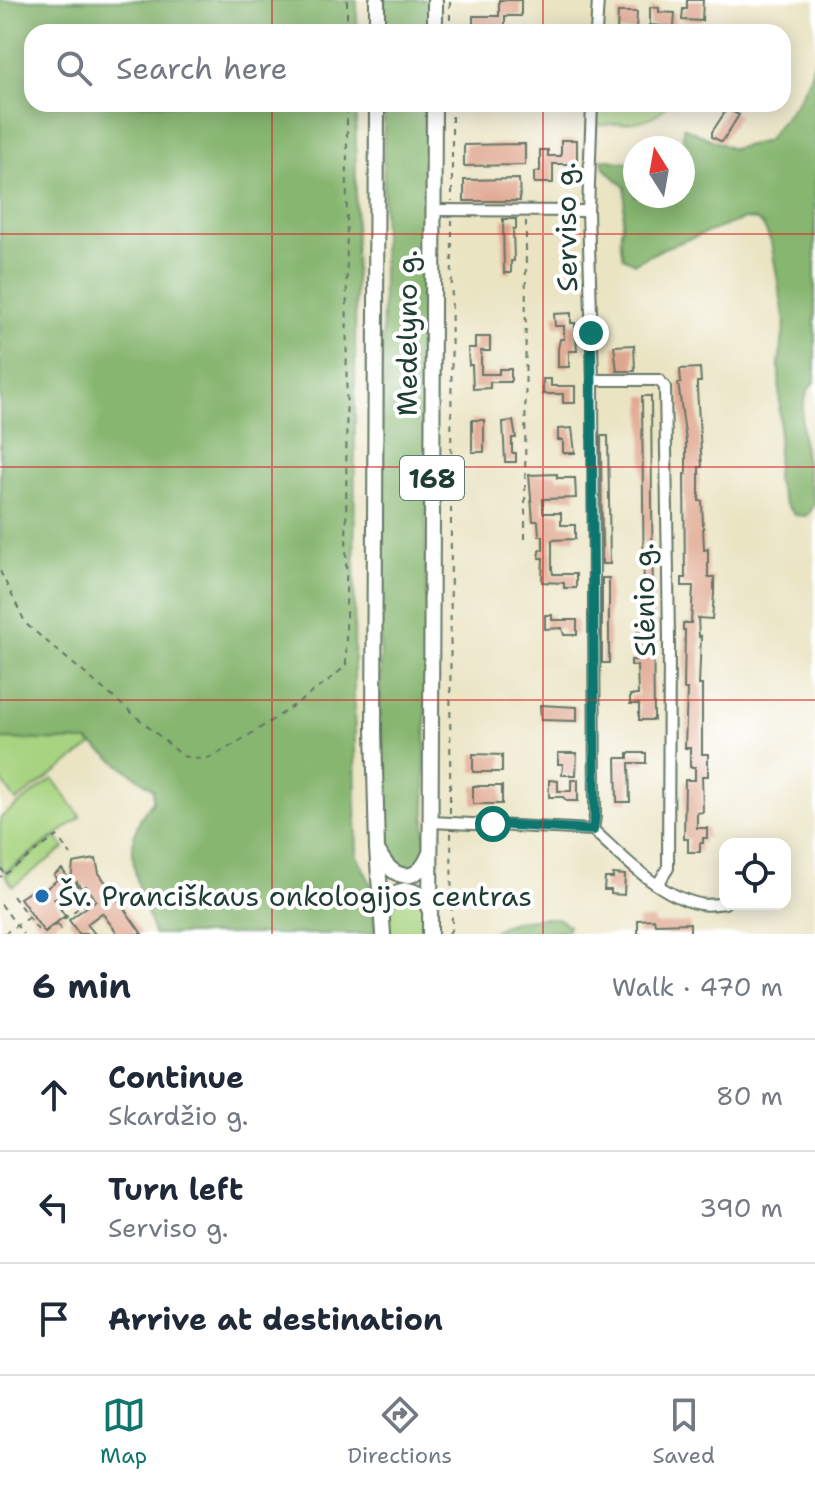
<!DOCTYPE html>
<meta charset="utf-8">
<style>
:root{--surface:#fff;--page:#f6f6f7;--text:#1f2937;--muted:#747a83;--line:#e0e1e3;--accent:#0f766e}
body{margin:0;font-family:"Shantell Sans",sans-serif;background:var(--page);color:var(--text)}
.controls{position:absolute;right:24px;bottom:24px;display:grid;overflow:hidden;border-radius:16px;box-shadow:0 4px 20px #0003}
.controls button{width:72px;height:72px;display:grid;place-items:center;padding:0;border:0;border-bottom:2px solid var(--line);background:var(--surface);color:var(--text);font:40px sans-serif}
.compass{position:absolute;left:623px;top:136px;width:72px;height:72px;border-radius:50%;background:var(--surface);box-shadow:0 4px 20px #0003;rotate:349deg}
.stop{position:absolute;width:24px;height:24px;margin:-18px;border:6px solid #0f766e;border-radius:50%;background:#fff}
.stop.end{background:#0f766e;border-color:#fff;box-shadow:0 2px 8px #0008}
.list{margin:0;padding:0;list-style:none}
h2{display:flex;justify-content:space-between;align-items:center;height:104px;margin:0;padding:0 32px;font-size:34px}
h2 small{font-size:26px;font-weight:400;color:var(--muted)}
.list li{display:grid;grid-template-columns:52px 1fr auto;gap:24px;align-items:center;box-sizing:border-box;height:112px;padding:0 32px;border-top:2px solid var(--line)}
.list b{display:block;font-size:30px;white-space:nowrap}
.list p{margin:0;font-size:26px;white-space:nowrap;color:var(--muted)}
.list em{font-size:26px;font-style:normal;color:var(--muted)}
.icon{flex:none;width:44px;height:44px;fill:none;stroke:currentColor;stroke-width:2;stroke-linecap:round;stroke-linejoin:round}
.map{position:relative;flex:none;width:815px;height:934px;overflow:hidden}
.search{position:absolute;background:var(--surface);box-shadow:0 4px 20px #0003;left:24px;right:24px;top:24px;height:88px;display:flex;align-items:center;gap:20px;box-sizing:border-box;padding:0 28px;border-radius:24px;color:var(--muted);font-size:30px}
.sheet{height:440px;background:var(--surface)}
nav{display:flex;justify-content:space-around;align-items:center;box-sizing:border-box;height:112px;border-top:2px solid var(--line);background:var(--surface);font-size:22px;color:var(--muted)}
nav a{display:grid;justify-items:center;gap:4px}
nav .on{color:var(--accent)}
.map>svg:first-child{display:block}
.green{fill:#a8d481;stroke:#64885a;stroke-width:2}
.forest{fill:#86b66f;stroke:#527a52;stroke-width:2}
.building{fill:#e0a790}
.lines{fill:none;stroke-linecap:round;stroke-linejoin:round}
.minor-casing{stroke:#676;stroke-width:14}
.major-casing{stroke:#676;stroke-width:18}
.path{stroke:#676;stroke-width:2;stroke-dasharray:6 6;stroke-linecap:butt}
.minor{stroke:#fff;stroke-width:10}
.major{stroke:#fff;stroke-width:14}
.route{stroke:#0f766e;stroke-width:10}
.grid{fill:none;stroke:#d62828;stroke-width:2;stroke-opacity:0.55}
.poi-dot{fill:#1f6fb2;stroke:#fff;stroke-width:3}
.labels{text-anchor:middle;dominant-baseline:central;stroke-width:8;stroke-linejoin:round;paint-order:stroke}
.shield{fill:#fff;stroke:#627771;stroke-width:2}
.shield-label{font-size:26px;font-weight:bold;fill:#1f3d34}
.street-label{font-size:28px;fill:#1f3d34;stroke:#fff}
.poi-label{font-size:28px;fill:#1f3d34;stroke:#fff;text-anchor:start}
</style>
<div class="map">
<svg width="815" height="934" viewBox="0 0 815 934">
<rect width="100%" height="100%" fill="#fff"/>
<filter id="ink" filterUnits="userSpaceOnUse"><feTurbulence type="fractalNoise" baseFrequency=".0125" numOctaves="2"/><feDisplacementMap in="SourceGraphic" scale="16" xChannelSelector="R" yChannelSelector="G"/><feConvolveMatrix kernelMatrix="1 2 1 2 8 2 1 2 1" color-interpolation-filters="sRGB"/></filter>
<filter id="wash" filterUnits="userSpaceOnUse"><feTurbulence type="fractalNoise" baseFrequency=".006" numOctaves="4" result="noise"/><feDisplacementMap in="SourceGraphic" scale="32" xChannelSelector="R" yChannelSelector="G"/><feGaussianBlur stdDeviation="1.8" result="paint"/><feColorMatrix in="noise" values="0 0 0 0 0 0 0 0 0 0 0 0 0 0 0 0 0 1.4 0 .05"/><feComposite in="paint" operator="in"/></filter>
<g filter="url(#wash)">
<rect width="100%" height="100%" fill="#eae4c3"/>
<g class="green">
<path d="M596,104H667C652,126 623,122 599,125L596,118Z"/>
<path d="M0,739L88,741L93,745L16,801L0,778Z"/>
<path d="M53,779L81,817L5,872L0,866V818Z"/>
<path d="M56,837L64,848L13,886L5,875Z"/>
<path d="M405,894L423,902L425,934H388L386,910Z"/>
</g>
<g class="forest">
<path d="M0,0H357V32H32V104H356L354,696L357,856L372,886L375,934H154C140,887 115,843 153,801V789L88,741L0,739Z"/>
<rect x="384" y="0" width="45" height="32"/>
<path d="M815,59V381C789,406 808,473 815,504L807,516L795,515L784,502L776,478L780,419L779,363L785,322L771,242L763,225L756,220L744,219L664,248L635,263L623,257C616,234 627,210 625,187L604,168L602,159L635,164V196H683V127L732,149L766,141L796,103L809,80Z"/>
<path d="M384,104H428L425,854L420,865L401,871L385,852L380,735Z"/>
<path d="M542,918H557L568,925L567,932L489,934C505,921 522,920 542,918Z"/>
</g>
<g id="blocks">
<g class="building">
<path d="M499,0H521V16H505V32H473V16H499Z"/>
<path d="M687,0H703L702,21L682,20L683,9H687Z"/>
<path d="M650,7L659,8V12L675,13L674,27L650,25Z"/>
<path d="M618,12H637L636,31H617Z"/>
<path d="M727,109L739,115L722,142L712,137V132Z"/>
<path d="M561,140H577V164H553V183H534V172L540,171V150H548V156H561Z"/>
<path d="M525,144V165L464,166V145Z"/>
<path d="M519,179L520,201H464V180Z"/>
<path d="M503,219H516V229H513L514,261H511V273H504Z"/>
<path d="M571,313V323H575L577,351H569V367H558V349L560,339H564V326H555L554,314Z"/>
<path d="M475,337H490V351H481V374H499V369H511V382H490V388L473,389L472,365H469L468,348H475Z"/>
<path d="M634,345L635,371H617L614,346Z"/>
<path d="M700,368L701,382H697V389L702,467H699V501H702L704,550L708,549V577H714V594L712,619L698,618L699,637L701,636L699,685H702V754H708V776H702L703,812L697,813V828H707V838H703V843H700V852H688V839H684L685,780H695V767H690V748H685L687,689H684L685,630H683V623H691L693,586H682V578H685L684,474H686V441L678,383H681L680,369Z"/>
<path d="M543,379H551V386H575V403H563V394H543Z"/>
<path d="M642,396H651L654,720H639V704H630V695H638L637,666H631V660H636L638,652L637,632H643L644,603Z"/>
<rect x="472" y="420" width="12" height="32"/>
<path d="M513,421L516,438H512V453H516V462H505L503,422Z"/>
<path d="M572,428L575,453H563V440H558V429Z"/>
<path d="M601,436H608L610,564H602Z"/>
<path d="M557,474V478H575L576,498L543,499V513H561V525H575V539L552,540V569L553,574H576V588H564V583L542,582L543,558H539V550H543V536H539L538,521H533L529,475Z"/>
<rect x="602" y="578" width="7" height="85"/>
<path d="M545,615H552V620H577V635H564L562,628L545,629Z"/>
<path d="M540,705L577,707V721L541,720Z"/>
<path d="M558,753H577L576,775H562L563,764H558Z"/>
<path d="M628,753H646V763H629L630,802H617L616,758H628Z"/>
<path d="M473,754L502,755V772H473Z"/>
<path d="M549,780L558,781V791H571V780H578V801H567L563,797H549Z"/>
<rect x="473" y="786" width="29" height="18"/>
<path d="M96,859L99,873L142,934H118L102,913L87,924L95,934H79L69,920L96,900L86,886L81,888L77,882L54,899L65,916L44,932L20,898L37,887L40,893L57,880L54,875L62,869L71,882L73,863Z"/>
<path d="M613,874L625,875L624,895L611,894V890H604L605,878H613Z"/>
<path d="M654,919L655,924L690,923V934H638V920Z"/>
</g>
</g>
</g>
<g filter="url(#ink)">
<use href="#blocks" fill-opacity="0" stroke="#676" stroke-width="2"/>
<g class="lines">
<g class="minor-casing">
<g id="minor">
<path d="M596,32L598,0"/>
<path d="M592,104L588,211L593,380L595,816L593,830"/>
<path d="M434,210L588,211"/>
<path d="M593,380H659L665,387L669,638L668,868L658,884"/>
<path d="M431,822L593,830C623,857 659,896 700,904C708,906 717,904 725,903"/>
</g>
</g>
<g class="major-casing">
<g id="major">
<path d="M377,32V0"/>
<path d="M435,32V0"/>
<path d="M377,104L374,730L377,849L383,934"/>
<path d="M379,853C392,879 416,886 429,855"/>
<path d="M382,912C391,886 418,881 429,909"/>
<path d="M430,934L434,104"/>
</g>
</g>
<g class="path">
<path d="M347,0V32"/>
<path d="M450,32V0"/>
<path d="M452,104V201"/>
<path d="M525,539L526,220"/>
<path d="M0,571L26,624L183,756C191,758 199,760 207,758C225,754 334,680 346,665L347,104"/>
<path d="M450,813L452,220"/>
<path d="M0,867L5,874L0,877"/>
<path d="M5,874L57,836L71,855"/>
<path d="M13,896L41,934"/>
<path d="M1,904L23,934"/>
<path d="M58,925L64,934"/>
<path d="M4,934L29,917"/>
<path d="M44,934L88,901L76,884L55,900L67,917"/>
<path d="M449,934L452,928L451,832"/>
</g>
<use href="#minor" class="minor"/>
<use href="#major" class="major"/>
</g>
</g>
<g class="lines" filter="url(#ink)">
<path class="route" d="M493,824L593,830L595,816L591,333"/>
</g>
<path class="grid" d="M272,0V32M543,0V32M272,104V934M543,104V934M0,234H815M0,467H815M0,700H815"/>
<circle class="poi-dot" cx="42" cy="896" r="8"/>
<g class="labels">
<rect class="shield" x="400" y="456" width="64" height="44" rx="6"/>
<g class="shield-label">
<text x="432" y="478">168</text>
</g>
<g class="street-label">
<text transform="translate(566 227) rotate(-91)">Serviso g.</text>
<text transform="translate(407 333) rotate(-90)">Medelyno g.</text>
<text transform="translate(644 600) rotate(-91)">Slėnio g.</text>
</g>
<g class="poi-label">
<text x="58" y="896">Šv. Pranciškaus onkologijos centras</text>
</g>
</g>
</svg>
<div class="controls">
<button><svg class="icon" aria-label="locate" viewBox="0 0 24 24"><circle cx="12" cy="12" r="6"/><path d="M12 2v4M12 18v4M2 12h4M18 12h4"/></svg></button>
</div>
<svg class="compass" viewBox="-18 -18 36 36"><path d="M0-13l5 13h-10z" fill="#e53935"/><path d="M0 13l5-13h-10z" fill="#747a83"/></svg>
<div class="stop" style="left:493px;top:824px"></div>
<div class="stop end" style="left:591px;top:333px"></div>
<div class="search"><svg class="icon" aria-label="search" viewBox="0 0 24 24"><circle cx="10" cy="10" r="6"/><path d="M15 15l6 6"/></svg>Search here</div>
</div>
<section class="sheet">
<h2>6 min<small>Walk · 470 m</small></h2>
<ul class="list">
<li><svg class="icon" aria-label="ahead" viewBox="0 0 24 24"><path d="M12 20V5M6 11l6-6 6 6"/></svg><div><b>Continue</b><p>Skardžio g.</p></div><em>80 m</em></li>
<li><svg class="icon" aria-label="left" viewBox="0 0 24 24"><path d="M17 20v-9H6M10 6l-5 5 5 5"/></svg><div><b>Turn left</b><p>Serviso g.</p></div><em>390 m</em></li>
<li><svg class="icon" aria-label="arrive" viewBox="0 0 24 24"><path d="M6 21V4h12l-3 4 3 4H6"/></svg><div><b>Arrive at destination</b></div></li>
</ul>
</section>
<nav>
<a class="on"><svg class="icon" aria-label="map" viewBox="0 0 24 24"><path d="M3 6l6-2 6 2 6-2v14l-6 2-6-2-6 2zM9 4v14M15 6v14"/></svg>Map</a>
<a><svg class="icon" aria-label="directions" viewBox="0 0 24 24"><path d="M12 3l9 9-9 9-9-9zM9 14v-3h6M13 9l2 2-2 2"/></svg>Directions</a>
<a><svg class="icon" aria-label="saved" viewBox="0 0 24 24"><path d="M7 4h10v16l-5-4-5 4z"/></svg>Saved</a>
</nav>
